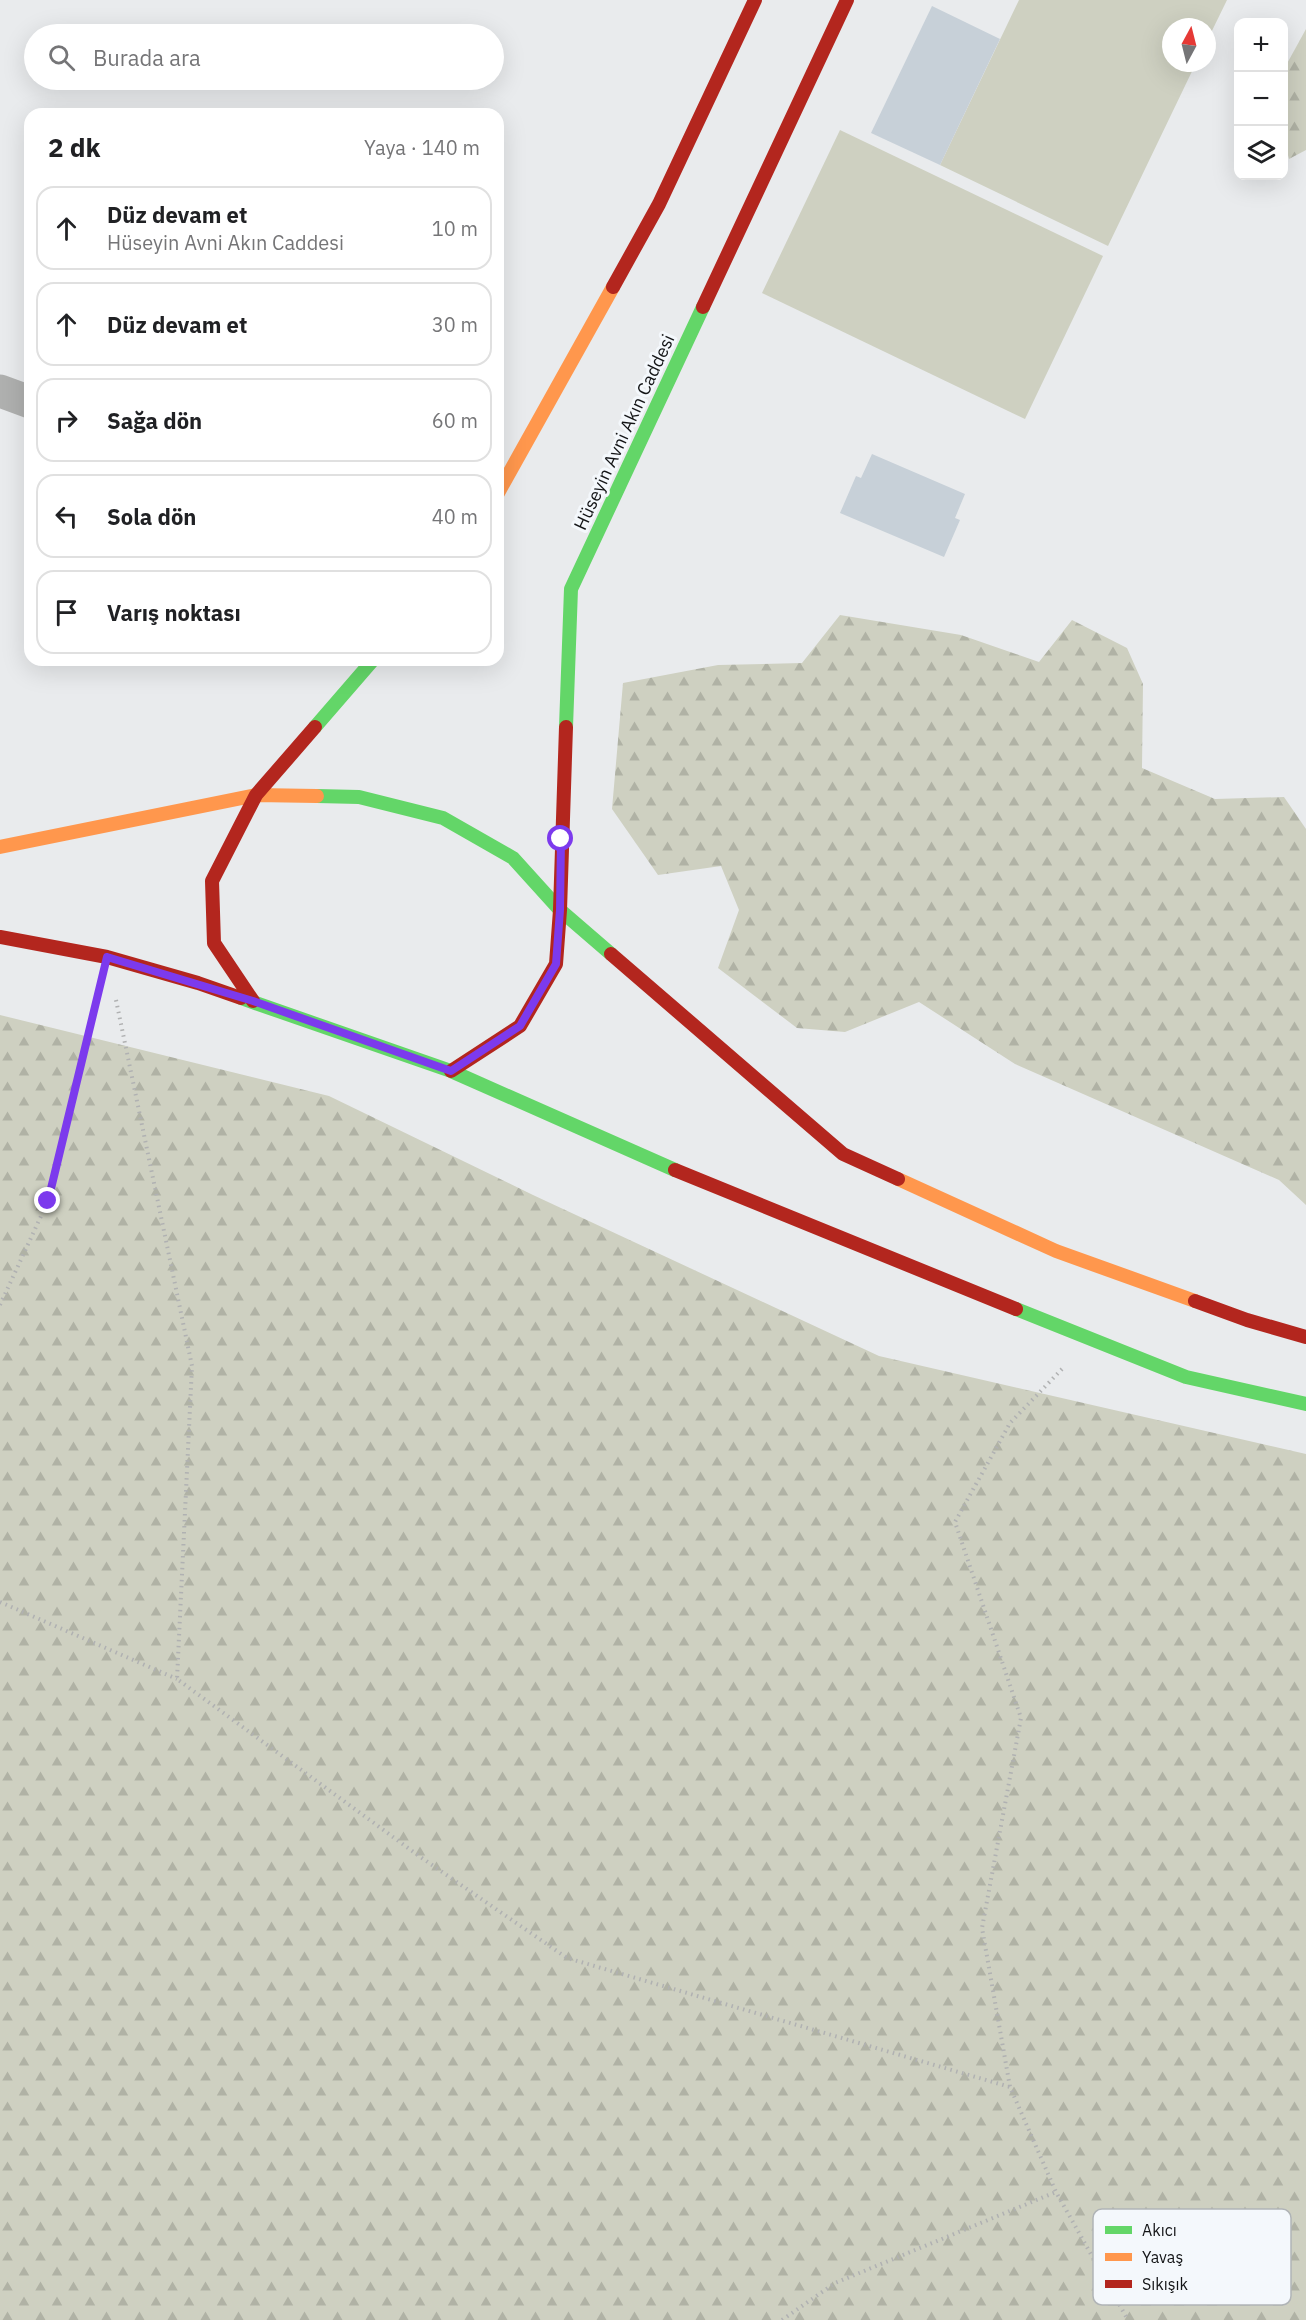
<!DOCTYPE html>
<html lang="tr">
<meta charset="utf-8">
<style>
:root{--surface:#fff;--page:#f6f6f6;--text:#202124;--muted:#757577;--line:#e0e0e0}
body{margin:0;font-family:"IBM Plex Sans",sans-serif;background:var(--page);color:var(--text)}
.controls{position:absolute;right:18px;top:18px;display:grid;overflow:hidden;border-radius:12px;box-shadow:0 6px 24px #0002}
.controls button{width:54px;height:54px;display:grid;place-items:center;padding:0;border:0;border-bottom:2px solid var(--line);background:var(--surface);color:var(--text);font:30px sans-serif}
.compass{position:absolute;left:1162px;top:18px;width:54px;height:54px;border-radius:50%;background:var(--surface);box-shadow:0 6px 24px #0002;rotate:7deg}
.stop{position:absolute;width:18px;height:18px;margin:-14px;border:4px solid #7c3aed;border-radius:50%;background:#fff}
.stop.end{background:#7c3aed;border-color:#fff;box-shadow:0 2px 6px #0008}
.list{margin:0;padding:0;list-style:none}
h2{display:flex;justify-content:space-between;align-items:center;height:78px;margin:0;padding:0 24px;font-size:26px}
h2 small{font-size:20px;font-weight:400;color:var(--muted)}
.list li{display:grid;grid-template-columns:39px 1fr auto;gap:18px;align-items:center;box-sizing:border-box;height:84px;margin:0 12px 12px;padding:0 12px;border:2px solid var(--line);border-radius:18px}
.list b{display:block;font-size:22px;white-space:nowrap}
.list p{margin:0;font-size:20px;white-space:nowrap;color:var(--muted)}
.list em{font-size:20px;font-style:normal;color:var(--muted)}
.icon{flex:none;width:33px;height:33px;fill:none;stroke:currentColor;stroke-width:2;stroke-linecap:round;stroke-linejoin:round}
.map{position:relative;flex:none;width:1306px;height:2320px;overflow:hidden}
.search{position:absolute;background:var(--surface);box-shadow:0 6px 24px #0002;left:24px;top:24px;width:480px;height:66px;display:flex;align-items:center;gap:15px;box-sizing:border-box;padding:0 21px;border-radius:33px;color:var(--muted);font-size:22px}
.panel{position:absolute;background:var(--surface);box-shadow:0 6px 24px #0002;left:24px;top:108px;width:480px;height:558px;border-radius:18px}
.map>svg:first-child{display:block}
.forest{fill:url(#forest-firs)}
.park{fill:#ced0c1}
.building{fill:#c7d0d8}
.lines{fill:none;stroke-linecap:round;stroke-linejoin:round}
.path{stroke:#b0b1b2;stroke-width:4;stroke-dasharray:1.5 4.5;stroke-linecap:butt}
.street{stroke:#afb0af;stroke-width:33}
.fast{stroke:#63d668;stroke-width:14}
.slow{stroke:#ff974d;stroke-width:14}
.jam{stroke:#b3261e;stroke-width:14}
.route{stroke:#7c3aed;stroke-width:8}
.labels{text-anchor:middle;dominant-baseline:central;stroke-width:6;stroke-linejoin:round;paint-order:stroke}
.street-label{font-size:18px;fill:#131416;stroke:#f4f8fc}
.key{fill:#f4f8fc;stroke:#b0b4b7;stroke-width:1.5}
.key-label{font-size:16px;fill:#131416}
</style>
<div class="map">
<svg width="1306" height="2320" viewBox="0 0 1306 2320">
<defs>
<pattern id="forest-firs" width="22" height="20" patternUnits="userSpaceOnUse" patternTransform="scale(1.5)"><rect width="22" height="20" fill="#ced0c1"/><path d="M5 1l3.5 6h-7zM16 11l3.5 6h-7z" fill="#b0b2a5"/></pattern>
</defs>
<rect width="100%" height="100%" fill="#e9ebed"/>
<g class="forest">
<path d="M1306,29V150L1289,159L1284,140V69Z"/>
<path d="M840,615L961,635L1039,662L1072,620L1127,648L1143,684L1142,768L1215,799L1284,797L1306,829V1205L1279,1180L1015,1064L919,1002L845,1032L797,1028L718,968L739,910L721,866L658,875L612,809L623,683L718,665L802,663Z"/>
<path d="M0,1015L329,1096L533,1195L879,1356L1306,1454V2320H0Z"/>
</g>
<g class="park">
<path d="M1019,0H1227L1207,41V27H1171V63H1196L1108,246L940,165Z"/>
<path d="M840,130L1103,256L1025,419L762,293Z"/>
</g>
<g class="building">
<path d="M932,6L1000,39L940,165L871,133Z"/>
<path d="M872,454L965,494L955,518L960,520L944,557L840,513L856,476L861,478Z"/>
</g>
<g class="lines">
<g class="path">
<path d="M116,1000L192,1366L177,1679L419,1856L567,1958L1010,2087"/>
<path d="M0,1305L48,1201L98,993"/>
<path d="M1062,1369L1010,1423L955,1522L1021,1718L982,1928L1010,2087L1056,2192L1128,2320"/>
<path d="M0,1602L177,1679"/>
<path d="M782,2320L835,2283L1056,2192"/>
</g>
<path class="street" d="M0,391L30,402"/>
<g class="fast">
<path d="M315,727L373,660"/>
<path d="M566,727L571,589L703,307"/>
<path d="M317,796L359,797L443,818L513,858L560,910L611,954"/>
<path d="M241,998L451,1071L675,1170"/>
<path d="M1016,1309L1186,1377L1306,1404"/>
</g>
<g class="slow">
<path d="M498,493L613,287"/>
<path d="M0,847L256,795L317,796"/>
<path d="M898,1179L1056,1251L1195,1301"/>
</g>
<g class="jam">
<path d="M613,287L659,204L755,0"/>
<path d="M703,307L847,0"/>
<path d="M0,937L107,957L198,983L241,998"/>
<path d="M611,954L843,1154L898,1179"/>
<path d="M253,1001L214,943L212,881L256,795L315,727"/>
<path d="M451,1071L520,1026L556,964L560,910L566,727"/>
<path d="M675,1170L1016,1309"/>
<path d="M1195,1301L1247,1320L1306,1337"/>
</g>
</g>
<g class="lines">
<path class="route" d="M48,1201L107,957L253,1001L451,1071L520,1026L556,964L560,910L561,839"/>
</g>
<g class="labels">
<g class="street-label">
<text transform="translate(624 432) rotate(-65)">Hüseyin Avni Akın Caddesi</text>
</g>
</g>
<rect x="1093" y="2209" width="198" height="96" rx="9" class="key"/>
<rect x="1105" y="2226" width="27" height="8" fill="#63d668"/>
<rect x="1105" y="2253" width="27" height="8" fill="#ff974d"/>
<rect x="1105" y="2280" width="27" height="8" fill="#b3261e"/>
<g class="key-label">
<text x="1142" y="2236">Akıcı</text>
<text x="1142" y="2263">Yavaş</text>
<text x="1142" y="2290">Sıkışık</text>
</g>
</svg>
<div class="controls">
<button>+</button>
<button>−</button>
<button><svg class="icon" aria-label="layers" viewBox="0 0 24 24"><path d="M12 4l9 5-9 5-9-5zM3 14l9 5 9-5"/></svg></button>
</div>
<svg class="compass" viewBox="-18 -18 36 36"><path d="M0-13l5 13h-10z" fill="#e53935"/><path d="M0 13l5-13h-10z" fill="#757577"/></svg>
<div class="stop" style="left:561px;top:839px"></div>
<div class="stop end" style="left:48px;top:1201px"></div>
<div class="search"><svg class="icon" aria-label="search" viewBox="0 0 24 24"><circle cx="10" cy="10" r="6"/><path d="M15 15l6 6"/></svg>Burada ara</div>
<section class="panel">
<h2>2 dk<small>Yaya · 140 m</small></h2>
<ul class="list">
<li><svg class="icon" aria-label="ahead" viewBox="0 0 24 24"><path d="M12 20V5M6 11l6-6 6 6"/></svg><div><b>Düz devam et</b><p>Hüseyin Avni Akın Caddesi</p></div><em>10 m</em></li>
<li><svg class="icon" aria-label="ahead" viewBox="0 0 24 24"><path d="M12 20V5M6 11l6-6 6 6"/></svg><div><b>Düz devam et</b></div><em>30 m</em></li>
<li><svg class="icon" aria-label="right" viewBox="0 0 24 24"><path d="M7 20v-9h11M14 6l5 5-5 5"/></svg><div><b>Sağa dön</b></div><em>60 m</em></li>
<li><svg class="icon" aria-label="left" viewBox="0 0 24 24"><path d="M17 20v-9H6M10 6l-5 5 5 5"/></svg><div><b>Sola dön</b></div><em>40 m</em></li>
<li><svg class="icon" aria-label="arrive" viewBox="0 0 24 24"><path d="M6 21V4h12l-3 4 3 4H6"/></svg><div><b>Varış noktası</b></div></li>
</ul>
</section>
</div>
